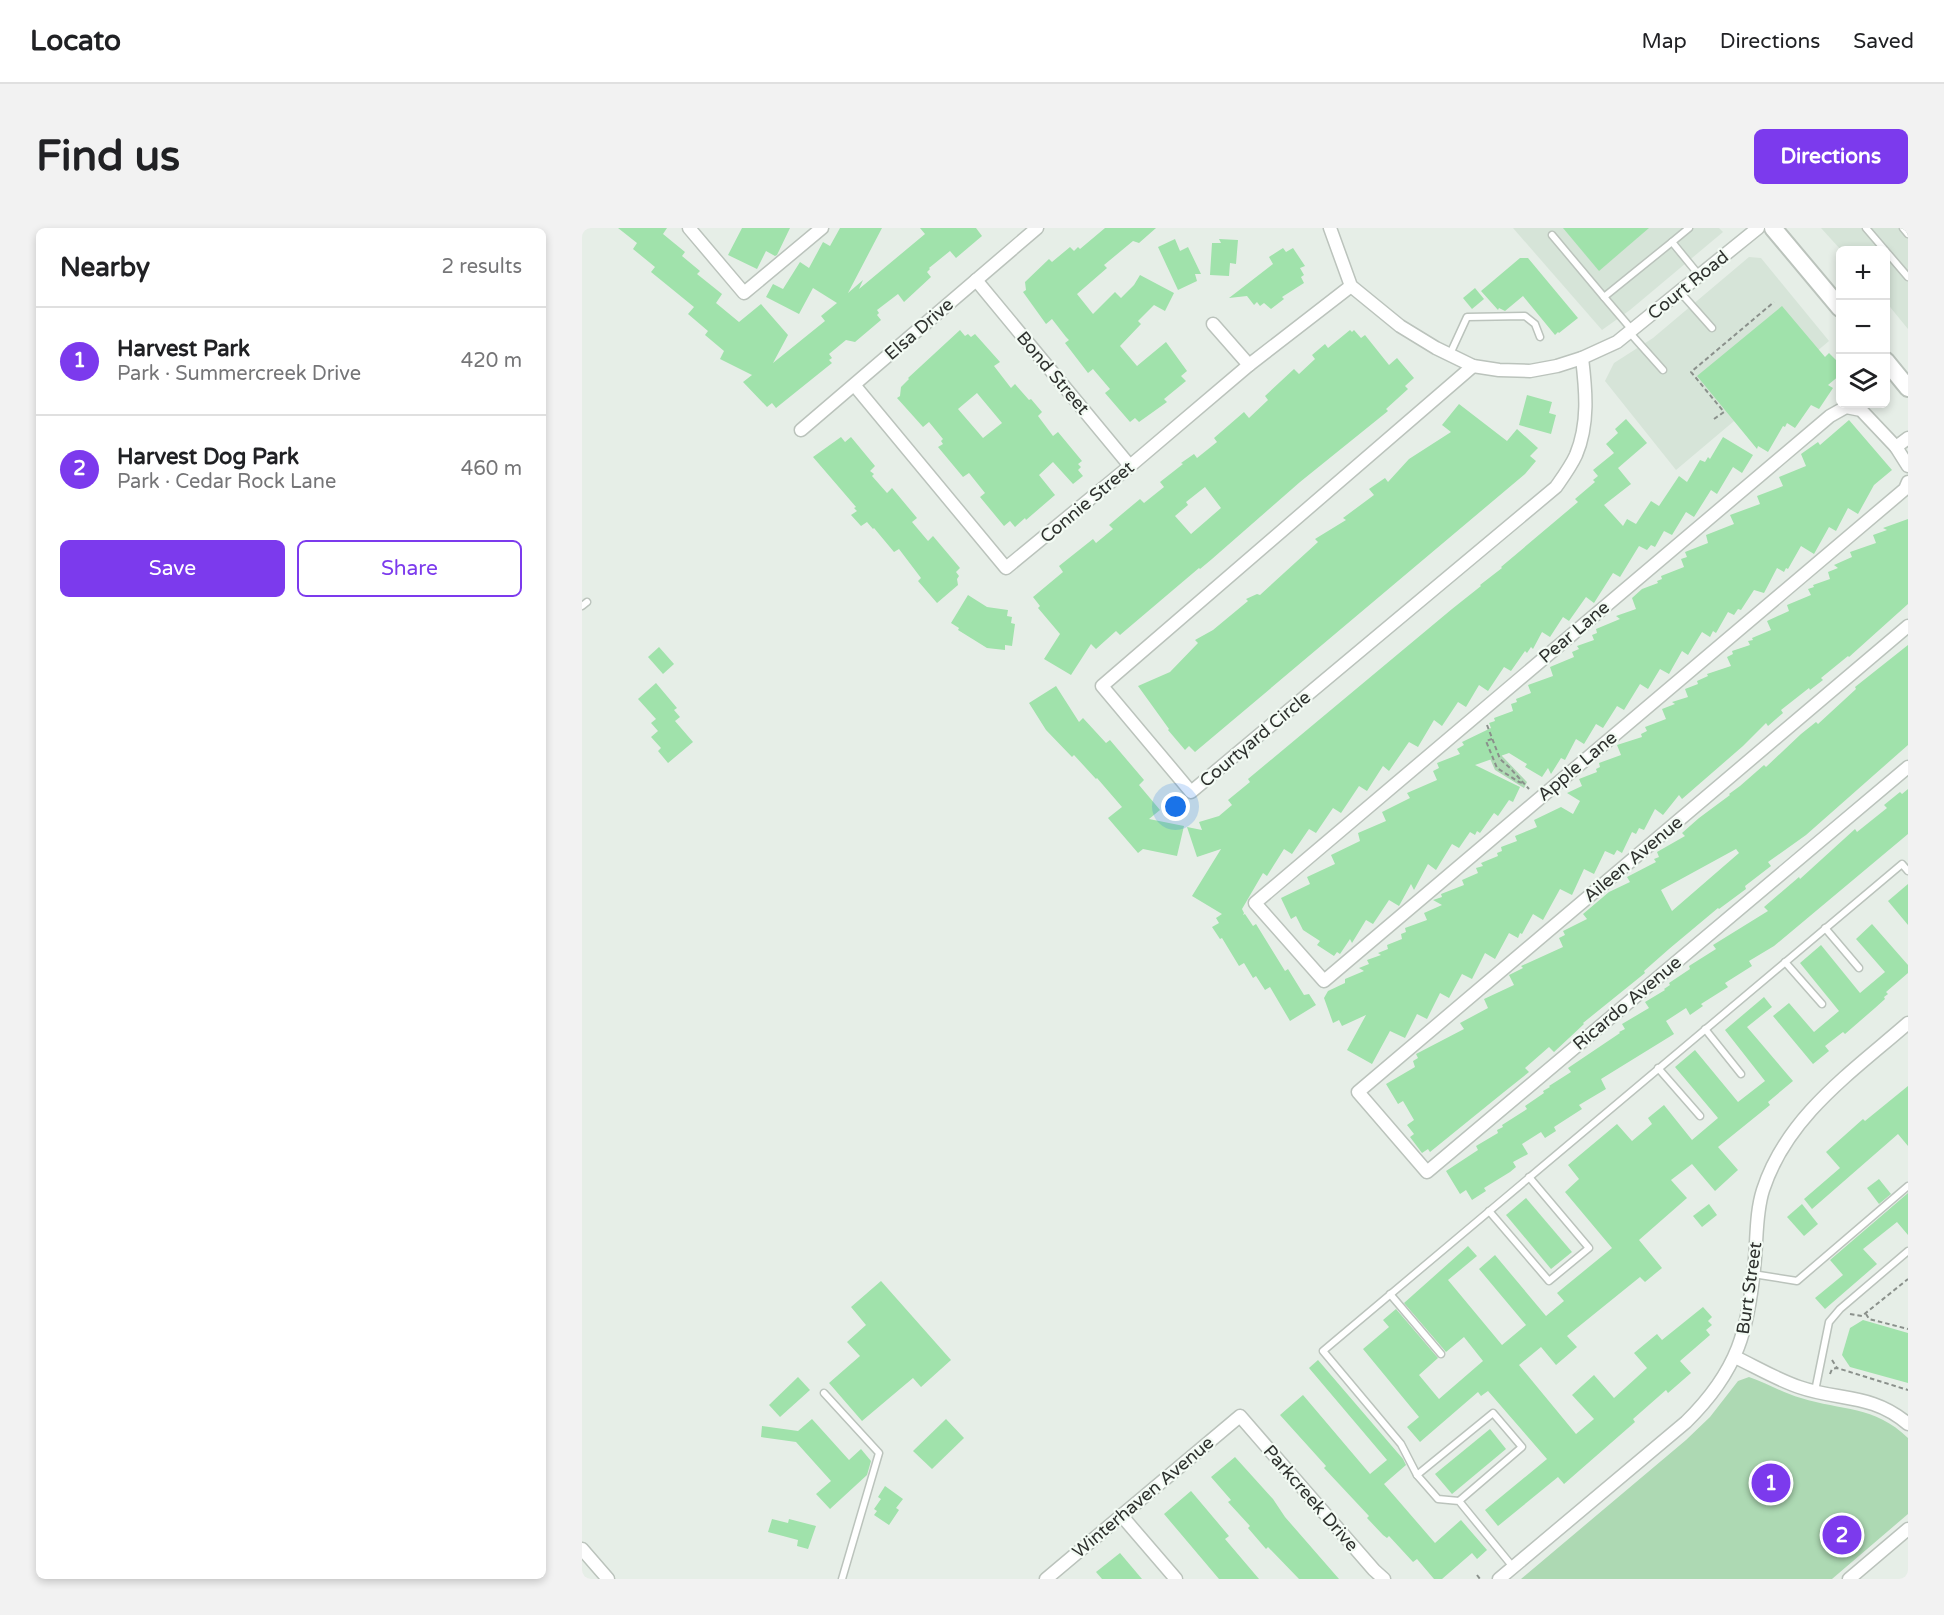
<!DOCTYPE html>
<meta charset="utf-8">
<style>
:root{--surface:#fff;--page:#f2f2f2;--text:#202124;--muted:#757577;--line:#e0e0e0;--accent:#7c3aed}
body{margin:0;font-family:"Varela Round",sans-serif;background:var(--page);color:var(--text)}
.controls{position:absolute;right:18px;top:18px;display:grid;overflow:hidden;border-radius:9px;box-shadow:0 3px 9px #0003}
.controls button{width:54px;height:54px;display:grid;place-items:center;padding:0;border:0;border-bottom:2px solid var(--line);background:var(--surface);color:var(--text);font:30px sans-serif}
.you{position:absolute;left:594px;top:579px;width:21px;height:21px;margin:-15px;border:4px solid #fff;border-radius:50%;background:#1a73e8;box-shadow:0 0 0 9px #1a73e833}
.badge{display:grid;place-items:center;width:39px;height:39px;border-radius:50%;background:var(--accent);color:#fff;font-size:20px;font-weight:700}
.pin{position:absolute;translate:-50% -50%;border:3px solid #fff;box-shadow:0 2px 6px #0006}
.list{margin:0;padding:0;list-style:none}
h2{display:flex;justify-content:space-between;align-items:center;height:78px;margin:0;padding:0 24px;font-size:26px}
h2 small{font-size:20px;font-weight:400;color:var(--muted)}
.list li{display:grid;grid-template-columns:39px 1fr auto;gap:18px;align-items:center;box-sizing:border-box;height:108px;padding:0 24px;border-top:2px solid var(--line)}
.list b{display:block;font-size:22px;white-space:nowrap}
.list p{margin:0;font-size:20px;white-space:nowrap;color:var(--muted)}
.list em{font-size:20px;font-style:normal;color:var(--muted)}
.actions{display:flex;gap:12px;padding:18px 24px}
.actions a{flex:1;padding:14px 0;border:2px solid var(--accent);border-radius:9px;text-align:center;font-size:21px;color:var(--accent)}
.actions .main{background:var(--accent);color:#fff}
.icon{flex:none;width:33px;height:33px;fill:none;stroke:currentColor;stroke-width:2;stroke-linecap:round;stroke-linejoin:round}
.map{position:relative;flex:none;width:1326px;height:1351px;overflow:hidden;border-radius:9px}
header{display:flex;align-items:center;gap:36px;box-sizing:border-box;height:84px;padding:0 30px;background:var(--surface);border-bottom:2px solid var(--line)}
header strong{font-size:28px}
nav{display:flex;gap:33px;margin-inline-start:auto;font-size:21px}
.intro{display:flex;align-items:center;justify-content:space-between;box-sizing:border-box;height:144px;padding:0 36px}
h1{margin:0;font-size:42px}
.button{padding:15px 27px;border-radius:9px;background:var(--accent);color:#fff;font-size:21px;font-weight:700}
main{display:flex;gap:36px;padding:0 36px}
aside{flex:1;background:var(--surface);border-radius:9px;box-shadow:0 3px 9px #0003}
.map>svg:first-child{display:block}
.built{fill:#d6e4d8}
.green{fill:#add9b3}
.building{fill:#a0e2ab;fill-rule:evenodd}
.lines{fill:none;stroke-linecap:round;stroke-linejoin:round}
.lane-casing{stroke:#bbc3bc;stroke-width:9}
.street-casing{stroke:#bbc3bc;stroke-width:15}
.secondary-casing{stroke:#bbc3bc;stroke-width:20}
.path{stroke:#8a908b;stroke-width:2;stroke-dasharray:4.5 3;stroke-linecap:butt}
.lane{stroke:#fff;stroke-width:6}
.street{stroke:#fff;stroke-width:12}
.secondary{stroke:#fff;stroke-width:16}
.labels{text-anchor:middle;dominant-baseline:central;stroke-width:4.5;stroke-linejoin:round;paint-order:stroke}
.street-label{font-size:18px;fill:#2e312e;stroke:#f3fbf4}
</style>
<header>
<strong>Locato</strong>
<nav><a>Map</a><a>Directions</a><a>Saved</a></nav>
</header>
<div class="intro"><h1>Find us</h1><a class="button">Directions</a></div>
<main>
<aside>
<h2>Nearby<small>2 results</small></h2>
<ul class="list">
<li><span class="badge">1</span><div><b>Harvest Park</b><p>Park · Summercreek Drive</p></div><em>420 m</em></li>
<li><span class="badge">2</span><div><b>Harvest Dog Park</b><p>Park · Cedar Rock Lane</p></div><em>460 m</em></li>
</ul>
<div class="actions"><a class="main">Save</a><a>Share</a></div>
</aside>
<div class="map">
<svg width="1326" height="1351" viewBox="0 0 1326 1351">
<rect width="100%" height="100%" fill="#e6eee7"/>
<g class="built">
<path d="M931,0H1137L1141,4L1048,82L1020,102Z"/>
<path d="M1239,0H1326V101L1304,74V22H1259Z"/>
<path d="M1167,29L1179,30L1247,113L1094,242L1023,153L1032,135L1071,110Z"/>
</g>
<g class="green">
<path d="M911,507L920,528L945,554L942,560L913,542L900,512Z"/>
<path d="M1167,1149C1185,1155 1201,1165 1219,1170C1260,1183 1292,1177 1326,1210V1286L1250,1351H939L1104,1212L1128,1189L1156,1153Z"/>
</g>
<g class="building">
<path d="M36,0H85L81,6L103,24L100,28L118,43L115,46L140,66L134,75L157,94L179,76L206,107L191,135L243,93L239,88L255,75L231,60L217,86L184,69L191,56L201,61L218,34L227,40L241,14L248,18L258,0H300L266,65L281,52L277,61L343,6L338,0H394L400,8L374,30L368,23L347,40L348,41L345,44L349,49L322,74L316,66L295,82L297,85L295,87L299,92L273,114L264,112L247,126L250,130L247,132L250,135L194,180L190,175L185,179L161,154L170,147L138,131L142,123L123,107L126,103L106,86L112,79L69,44L73,39L51,21L55,15Z"/>
<path d="M160,0H208L195,27L193,28L184,23L175,41L146,27Z"/>
<path d="M523,0H574L557,15L551,13L522,37L525,40L495,66L511,86L533,64L539,70L552,57L558,47L592,65L583,83L572,77L556,93L559,96L538,118L555,138L584,114L605,143L599,148L604,153L582,171L585,174L557,194L553,190L548,194L523,165L528,161L511,141L506,145L483,115L487,112L484,109L470,91L464,96L441,64L444,62L443,54L467,31L470,34L488,19L492,23L496,19L498,21Z"/>
<path d="M981,0H1067L1017,43Z"/>
<path d="M593,11L598,23L606,19L619,46H613L615,53L596,62L576,19Z"/>
<path d="M637,11L656,12L654,36L648,35L647,48L628,47L630,15H639Z"/>
<path d="M701,20L704,24L711,20L723,38L718,40L722,47L719,49L722,55L700,69L702,71L689,81L682,75L678,78L675,74L672,77L665,68L647,70L691,36L687,29Z"/>
<path d="M938,30H946L996,90L977,105L976,104L973,107L941,68L923,83L917,80L916,82L899,63Z"/>
<path d="M893,60L902,71L890,81L881,70Z"/>
<path d="M1200,78L1243,129L1247,125L1258,136V147L1246,157L1251,160L1237,181L1229,177L1213,200L1205,195L1203,199L1201,198L1186,224L1176,218L1175,221L1115,148Z"/>
<path d="M378,102L383,108L386,106L389,109L393,106L418,134L412,138L429,160L433,156L447,172L449,171L460,184L456,188L471,208L476,204L500,233L496,236L499,239L496,242L501,248L491,256L471,234L457,247L473,267L444,292L443,290L433,299L428,293L422,298L398,269L403,265L387,245L381,249L356,219L361,216L359,213L361,211L347,194L341,199L315,170L318,168L319,159L327,151L326,150ZM395,165L420,195L401,210L376,181Z"/>
<path d="M768,102L770,104L772,102L779,110L783,107L807,137L815,130L832,150L823,158L826,161L804,181L806,183L718,254L630,331L618,341L617,340L538,407L534,403L514,421L509,416L489,447L462,431L478,406L456,380L458,378L451,369L481,344L477,338L511,311L514,315L531,301L527,297L540,286L558,271L562,275L582,259L578,254L601,236L599,235L612,226L615,230L635,214L632,210L662,184L667,190L686,172L683,168L712,141L717,146L733,131L730,127L743,116L746,120ZM623,259L639,280L609,306L593,288L606,277L604,274Z"/>
<path d="M945,167L970,174L967,185L974,187L969,206L937,197Z"/>
<path d="M877,176L925,213L935,201L956,220L948,228L954,233L943,246L613,524L607,518L603,522L586,502L587,501L556,458L588,444L616,415L613,412L631,402L666,373L664,371L675,366L678,367L736,314L733,311L764,292L761,290L792,267L787,261L803,250L806,254L827,231L869,204L860,197Z"/>
<path d="M1044,191L1065,215L1036,240L1049,256L1022,277L1041,298L1045,291L1054,296L1069,273L1077,278L1097,248L1105,254L1118,232L1123,234L1126,229L1128,231L1141,209L1171,227L1160,245L1151,239L1135,266L1129,262L1112,289L1104,284L1090,307L1082,303L1073,319L1069,317L1065,322L1057,318L1038,349L1031,345L1012,375L1004,369L987,393L981,389L968,409L960,404L951,421L949,419L945,425L943,423L929,443L922,439L906,463L897,457L884,479L876,474L860,498L852,492L836,519L827,514L807,543L801,538L785,563L777,558L759,585L751,580L734,605L727,601L710,626L702,621L685,648L681,645L660,681L662,685L661,687L663,686L671,698L674,696L703,743L706,741L722,767L727,766L734,777L708,793L688,759L683,762L674,748L671,750L662,735L657,738L640,710L638,711L630,699L637,695L634,690L640,686L610,668L639,621L615,629L605,599L620,602L617,594L637,588L650,577L646,572L668,554L666,551L870,381L899,358L898,357L920,340L919,339L996,274L993,271L1013,254L1011,252L1016,248L1011,242L1032,225L1024,216L1036,205L1033,201Z"/>
<path d="M1267,192L1310,242L1292,257L1276,286L1266,280L1254,303L1247,299L1232,326L1219,318L1206,341L1204,340L1202,344L1195,340L1182,365L1172,362L1159,382L1156,381L1152,387L1146,384L1134,405L1131,403L1128,409L1120,404L1106,427L1100,423L1087,446L1078,441L1066,461L1058,456L1042,482L1035,478L1021,500L1014,496L1002,516L994,511L983,532L979,530L969,546L966,540L960,549L943,539L945,536L927,525L893,537L938,559L931,574L927,572L916,588L912,585L898,605L895,603L893,607L888,604L877,620L870,616L854,642L846,636L832,662L829,656L817,678L807,672L791,696L784,692L770,715L768,711L758,726L755,724L752,728L735,717L738,713L721,702L714,688L709,691L699,670L728,656L725,649L753,636L749,627L778,613L776,605L804,593L800,584L828,570L825,565L855,552L851,543L857,540L855,535L878,526L875,521L882,517L880,514L909,500L907,495L913,493L912,490L931,483L929,476L935,474L934,471L949,465L946,457L971,448L968,439L992,429L990,424L997,421L995,418L1012,412L1010,407L1015,405L1014,401L1038,391L1034,388L1054,381L1050,370L1060,361L1076,355L1075,353L1080,351L1079,348L1102,339L1099,331L1105,329L1103,324L1126,315L1124,307L1152,296L1148,287L1178,276L1175,268L1201,258L1197,249L1224,238L1219,226L1236,214L1238,217Z"/>
<path d="M259,209L263,214L269,209L293,238L288,243L292,246L290,248L305,265L310,260L335,290L330,294L346,313L351,308L378,340L374,344L377,348L375,351L376,357L355,375L336,353L339,350L317,321L312,324L292,300L291,301L285,294L279,298L269,287L275,283L272,280L274,279L231,229Z"/>
<path d="M1326,291V376L1267,429L1266,428L1239,450L1241,452L1228,462L1227,460L1199,482L1201,485L1186,498L1184,495L1161,518L1123,551L1100,571L1097,567L1081,587L1073,581L1062,602L1057,600L1054,606L1050,604L1040,625L1035,622L1032,627L1023,623L1012,646L1002,641L990,667L978,661L961,692L951,686L940,706L938,705L936,710L927,705L913,731L903,725L890,751L880,746L867,770L858,765L845,791L835,786L823,810L808,803L790,836L765,822L784,787L760,798L757,792L751,795L742,770L746,763L763,755V751L782,743L777,740L787,736L785,732L799,727L796,725L806,721L805,717L820,711L819,706L824,704L823,700L845,692L842,685L860,677L851,672L860,669L859,666L882,657L880,652L896,645L894,640L901,638L899,635L916,628L915,625L920,623L919,619L935,613L933,608L955,599L952,592L979,579L991,586L998,573L985,565L1000,558L997,551L1015,544L1014,541L1018,539L1017,535L1039,527L1035,517L1060,509L1059,506L1065,503L1063,499L1084,491L1080,481L1093,476L1090,474L1106,469L1103,461L1116,456L1115,453L1126,448L1125,446L1149,438L1145,429L1151,426L1150,423L1168,417L1166,413L1171,412L1170,410L1189,402L1185,393L1207,383L1205,377L1229,367L1226,361L1232,359L1231,357L1248,351L1246,344L1256,340L1252,337L1270,329L1268,324L1294,315L1291,307L1305,302L1301,300Z"/>
<path d="M386,367L405,379L426,382L425,388L430,389L429,395L433,396L430,418L423,417V422L405,420L376,402L377,400L369,395Z"/>
<path d="M1326,417V517L1224,607L1186,634L1189,638L1163,658L1164,661L1137,681L1136,680L1087,721L1062,743L1063,745L1001,795L1002,796L972,824L967,819L943,840L947,844L922,864L848,924L846,921L840,925L828,909L832,906L825,897L832,892L821,873L816,876L804,856L833,839L831,833L836,830L834,826L882,801L878,795L906,780L902,771L932,757L927,747L941,740L939,738L981,719L977,710L983,707L981,703L1005,691L1001,686L1027,664L1048,654L1045,649L1074,634L1072,631L1077,629L1075,624L1103,608L1100,605L1117,590L1148,567L1147,566L1158,558L1182,537L1184,539L1219,506L1234,494L1236,496L1274,461L1273,459ZM1154,621L1157,625L1090,683L1079,662Z"/>
<path d="M77,419L92,436L81,446L66,429Z"/>
<path d="M74,455L95,480L92,482L98,489L93,493L111,514L86,535L76,523L79,520L69,509L76,503L69,495L74,491L56,471Z"/>
<path d="M474,458L497,494L501,490L524,515L528,512L562,552L557,557L578,582L567,591L602,598L595,628L561,621L556,625L526,590L540,579L515,550L514,551L492,527L490,529L464,502L447,475Z"/>
<path d="M1326,561V606L1192,718L1167,733L1170,738L1143,755L1146,759L1119,776L1121,778L1108,787L1104,780L1084,793L1092,806L1019,851L1024,861L997,877L1000,881L972,899L974,903L963,910L959,904L940,916L946,926L931,934L934,939L928,944L902,960L904,963L890,972L884,962L878,966L864,943L896,922L894,918L916,905L915,902L921,899L920,897L945,881L943,878L962,865L961,863L968,859L967,858L989,844L986,840L1038,805L1037,804L1043,801L1040,796L1067,780L1063,774L1083,762L1082,761L1088,757L1087,755L1108,741L1107,738L1134,721L1131,717L1186,683L1182,679L1217,649L1218,651L1273,601L1275,604L1305,580L1302,577L1318,564L1320,566Z"/>
<path d="M1326,656V697L1306,673Z"/>
<path d="M1290,696L1326,737V745L1304,764L1306,766L1302,769L1303,771L1293,780L1263,806L1261,804L1243,818L1247,823L1231,836L1191,788L1207,775L1232,804L1257,783L1218,735L1239,717L1278,765L1303,744L1274,711Z"/>
<path d="M1182,769L1190,779L1165,799L1211,853L1186,874L1188,877L1136,919L1156,942L1133,963L1110,936L1089,952L1105,970L1057,1012L1080,1040L1063,1054L1058,1049L985,1108L995,1119L974,1137L959,1119L937,1137L994,1206L1012,1191L990,1167L1012,1147L1032,1170L1065,1140L1052,1125L1075,1106L1080,1112L1121,1079L1130,1089L1126,1093L1130,1097L1124,1102L1128,1107L1098,1133L1109,1145L1086,1165L1084,1162L1051,1191L1053,1194L982,1256L976,1249L916,1298L903,1282L965,1231L906,1163L899,1168L896,1164L838,1214L825,1199L837,1189L781,1121L807,1099L801,1092L814,1081L856,1130L837,1147L857,1171L901,1133L882,1109L864,1124L822,1075L886,1018L895,1028L866,1052L920,1117L944,1097L897,1041L913,1027L964,1088L982,1073L975,1065L1030,1020L983,964L997,951L986,937L1035,896L1050,913L1070,896L1066,890L1082,877L1110,912L1136,890L1093,839L1113,822L1156,874L1183,853L1143,802Z"/>
<path d="M1326,858V918L1316,906L1230,981L1222,971L1258,940L1244,924L1281,891L1283,893Z"/>
<path d="M1297,951L1309,966L1297,976L1285,960Z"/>
<path d="M1326,965V1007L1315,994L1281,1021L1295,1036L1243,1081L1233,1070L1261,1047L1248,1032Z"/>
<path d="M944,970L990,1024L969,1041L924,987Z"/>
<path d="M1127,976L1135,987L1120,999L1111,988Z"/>
<path d="M1220,976L1236,996L1222,1008L1205,989Z"/>
<path d="M299,1053L369,1132L339,1159L331,1150L280,1193L247,1155L278,1128L265,1114L284,1097L269,1079Z"/>
<path d="M1281,1092L1326,1105V1155L1268,1139L1260,1127L1268,1100Z"/>
<path d="M736,1132L821,1231L824,1237L802,1256L853,1315L879,1292L905,1322L895,1331L890,1325L860,1351H852L835,1331L831,1334L807,1308L805,1310L801,1307L785,1290L787,1288L742,1240L744,1238L698,1187L721,1167L788,1246L805,1232L727,1140Z"/>
<path d="M216,1149L228,1162L198,1189L187,1177Z"/>
<path d="M230,1191L267,1232L279,1221L289,1233L285,1247L248,1281L234,1266L249,1253L214,1214L179,1209L180,1198L216,1203Z"/>
<path d="M364,1191L382,1210L350,1241L331,1223Z"/>
<path d="M908,1201L924,1221L870,1266L853,1246Z"/>
<path d="M653,1229L691,1271L703,1289L757,1351H717L686,1319L684,1321L666,1300L668,1298L646,1274L649,1272L629,1249Z"/>
<path d="M303,1258L321,1271L314,1280L317,1282L307,1297L292,1287L295,1283L292,1281L299,1271L296,1269Z"/>
<path d="M609,1263L647,1308L643,1311L677,1351H637L582,1286Z"/>
<path d="M190,1291L206,1295L207,1291L234,1298L226,1321L215,1318L216,1312L186,1304Z"/>
<path d="M538,1325L560,1351H520L514,1344Z"/>
</g>
<g class="lines">
<g class="lane-casing">
<g id="lane">
<path d="M1107,0L1090,14L1117,47"/>
<path d="M1284,0L1326,49"/>
<path d="M1321,0L1326,6"/>
<path d="M970,7L1022,69L1090,14"/>
<path d="M1098,64L1130,100"/>
<path d="M1022,69L1051,103"/>
<path d="M1048,105L1081,142"/>
<path d="M868,126L885,89L943,88L953,96L958,109"/>
<path d="M0,378L5,374"/>
<path d="M1243,700L1277,740"/>
<path d="M1203,734L1240,776"/>
<path d="M1123,801L1159,846"/>
<path d="M1076,840L1118,888"/>
<path d="M907,983L967,1053L1007,1020L947,949"/>
<path d="M1171,1046L1215,1053L1326,958"/>
<path d="M808,1066L859,1126"/>
<path d="M1233,1163L1247,1094L1258,1081L1326,1023"/>
<path d="M242,1165L297,1225L260,1351"/>
<path d="M835,1247L819,1216L741,1123L1320,636L1326,643"/>
<path d="M877,1273L940,1219L911,1185L835,1247L856,1271L877,1273L931,1339"/>
</g>
</g>
<g class="street-casing">
<g id="street">
<path d="M107,0L162,65L240,0"/>
<path d="M748,0L769,58L818,98L854,120L891,138L917,142L948,143L975,138L1000,130L1035,114L1176,0"/>
<path d="M394,52L548,238"/>
<path d="M631,96L667,137"/>
<path d="M891,138L520,458L609,564L974,259C981,249 989,238 994,227C1007,196 1004,163 1000,130"/>
<path d="M273,158L424,340L548,238L667,137L769,58"/>
<path d="M219,202L455,0"/>
<path d="M1326,210L1314,219L1326,238"/>
<path d="M1314,219L1279,182L1264,179L1248,188L673,675L742,753L1323,261L1326,254"/>
<path d="M1326,398L776,864L845,944L1326,539"/>
<path d="M1153,1129C1174,1139 1194,1151 1217,1159C1257,1173 1290,1165 1326,1196"/>
<path d="M539,1287L594,1351"/>
<path d="M0,1321L26,1351"/>
<path d="M464,1351L658,1188L792,1342L802,1351"/>
<path d="M917,1351L1104,1194C1156,1143 1167,1102 1173,1030C1175,1008 1174,984 1181,962C1205,888 1270,844 1326,795"/>
<path d="M1267,1351L1326,1301"/>
</g>
</g>
<g class="secondary-casing">
<g id="secondary">
<path d="M1191,0L1258,80"/>
<path d="M1304,133L1326,160"/>
</g>
</g>
<g class="path">
<path d="M1132,191L1142,184L1109,144L1192,74"/>
<path d="M905,497L918,531L928,540L947,561"/>
<path d="M910,511L904,513L915,540L937,554L941,555"/>
<path d="M1268,1086L1280,1088L1326,1051"/>
<path d="M1284,1086L1287,1091L1326,1101"/>
<path d="M1250,1132L1255,1140"/>
<path d="M1248,1146L1250,1141L1255,1140L1326,1162"/>
<path d="M895,1347L898,1351"/>
</g>
<use href="#lane" class="lane"/>
<use href="#street" class="street"/>
<use href="#secondary" class="secondary"/>
</g>
<g class="labels">
<g class="street-label">
<text transform="translate(1106 57) rotate(-39)">Court Road</text>
<text transform="translate(337 101) rotate(-41)">Elsa Drive</text>
<text transform="translate(471 145) rotate(50)">Bond Street</text>
<text transform="translate(505 274) rotate(-40)">Connie Street</text>
<text transform="translate(992 404) rotate(-40)">Pear Lane</text>
<text transform="translate(673 511) rotate(-40)">Courtyard Circle</text>
<text transform="translate(995 538) rotate(-40)">Apple Lane</text>
<text transform="translate(1051 631) rotate(-40)">Aileen Avenue</text>
<text transform="translate(1045 775) rotate(-40)">Ricardo Avenue</text>
<text transform="translate(1167 1060) rotate(-82)">Burt Street</text>
<text transform="translate(561 1269) rotate(-40)">Winterhaven Avenue</text>
<text transform="translate(729 1270) rotate(49)">Parkcreek Drive</text>
</g>
</g>
</svg>
<div class="controls">
<button>+</button>
<button>−</button>
<button><svg class="icon" aria-label="layers" viewBox="0 0 24 24"><path d="M12 4l9 5-9 5-9-5zM3 14l9 5 9-5"/></svg></button>
</div>
<div class="you"></div>
<div class="pin badge" style="left:1189px;top:1255px">1</div>
<div class="pin badge" style="left:1260px;top:1307px">2</div>
</div>
</main>
